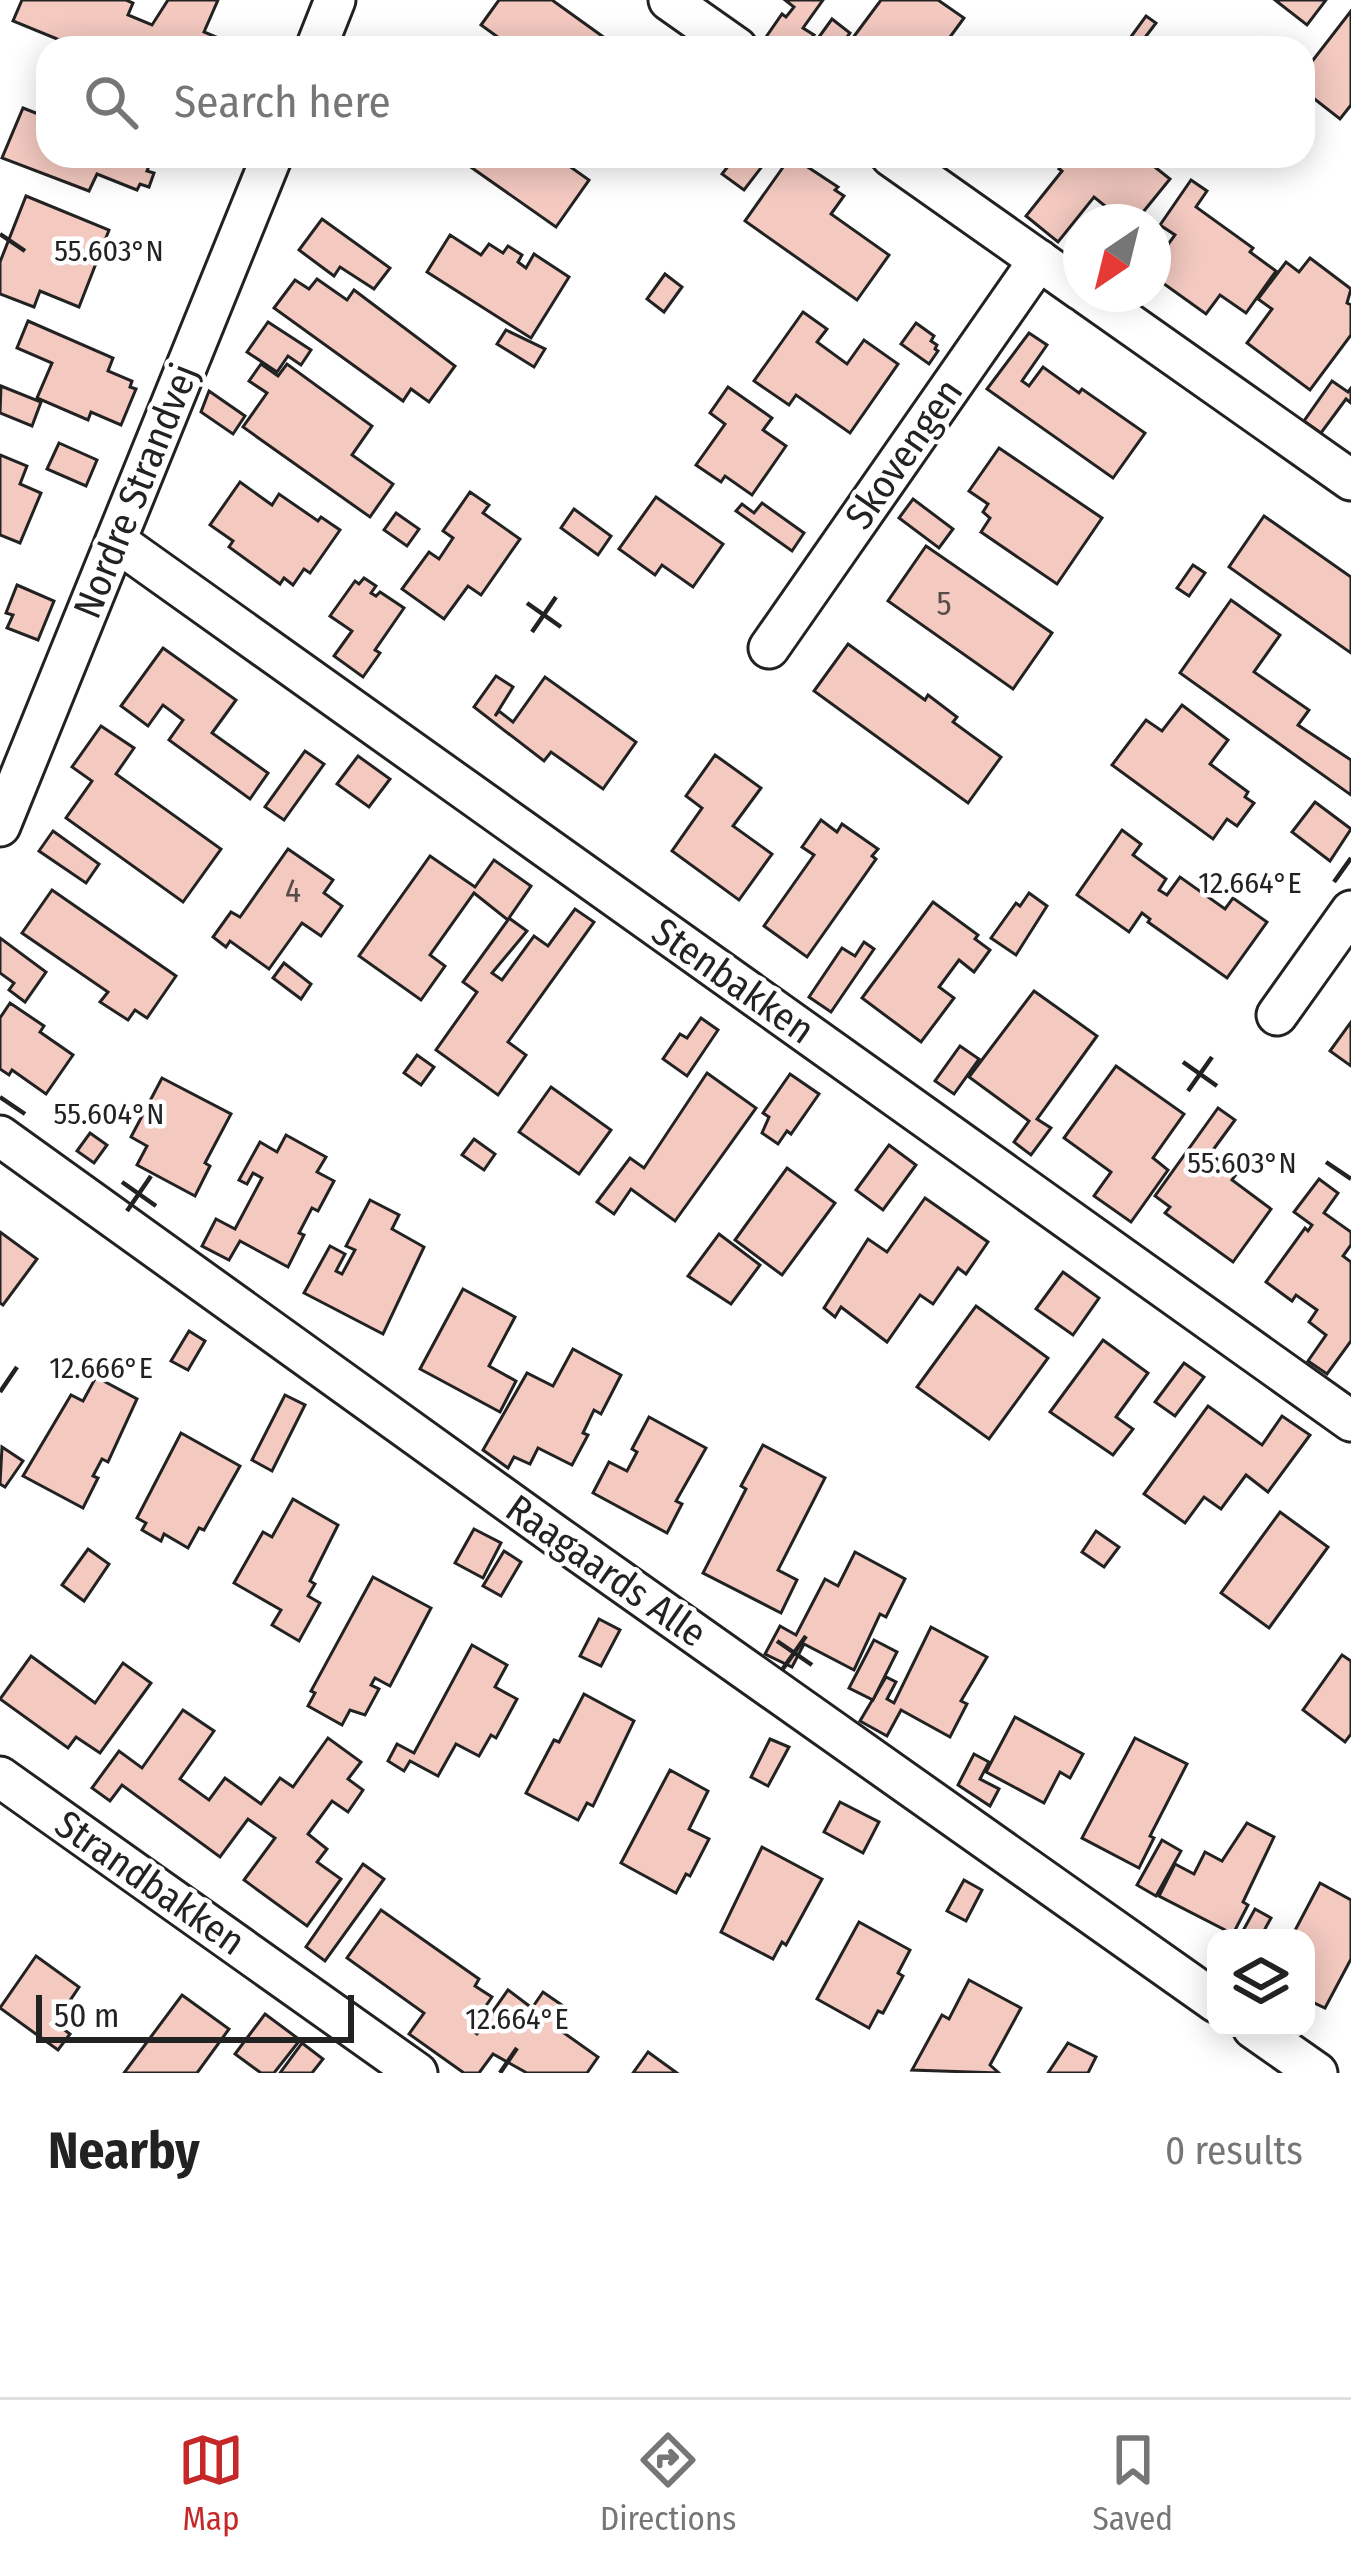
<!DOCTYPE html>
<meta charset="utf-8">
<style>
:root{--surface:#fff;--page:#f2f2f2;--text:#222;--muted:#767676;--line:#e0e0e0;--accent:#c62828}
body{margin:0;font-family:"Fira Sans Condensed",sans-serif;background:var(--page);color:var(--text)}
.controls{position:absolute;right:36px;bottom:36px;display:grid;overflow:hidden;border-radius:24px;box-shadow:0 6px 30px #0003}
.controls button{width:108px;height:108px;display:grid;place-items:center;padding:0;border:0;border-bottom:3px solid var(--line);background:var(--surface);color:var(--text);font:60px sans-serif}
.compass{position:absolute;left:1063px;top:204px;width:108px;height:108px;border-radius:50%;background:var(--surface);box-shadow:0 6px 30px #0003;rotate:215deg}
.scale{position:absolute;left:36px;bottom:30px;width:318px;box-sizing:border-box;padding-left:12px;border:6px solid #222;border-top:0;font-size:33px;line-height:42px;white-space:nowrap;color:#222;-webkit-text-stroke:9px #fff;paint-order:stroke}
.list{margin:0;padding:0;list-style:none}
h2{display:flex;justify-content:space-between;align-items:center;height:156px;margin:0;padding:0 48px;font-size:51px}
h2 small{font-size:39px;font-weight:400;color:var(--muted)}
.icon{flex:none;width:66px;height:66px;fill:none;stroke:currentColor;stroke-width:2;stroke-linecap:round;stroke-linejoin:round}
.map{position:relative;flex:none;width:1351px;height:2073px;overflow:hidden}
.search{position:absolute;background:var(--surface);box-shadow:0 6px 30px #0003;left:36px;right:36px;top:36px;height:132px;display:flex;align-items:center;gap:30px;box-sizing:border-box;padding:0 42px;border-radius:36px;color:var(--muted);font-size:45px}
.sheet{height:324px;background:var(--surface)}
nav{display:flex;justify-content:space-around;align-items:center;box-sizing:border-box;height:168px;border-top:3px solid var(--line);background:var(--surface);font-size:33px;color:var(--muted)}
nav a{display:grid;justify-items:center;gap:6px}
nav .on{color:var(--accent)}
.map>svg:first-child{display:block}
.building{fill:#f3c9c0;stroke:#222;stroke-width:3}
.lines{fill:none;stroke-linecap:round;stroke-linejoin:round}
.minor-casing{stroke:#222;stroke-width:45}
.minor{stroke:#fff;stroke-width:39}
.ticks{fill:none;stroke:#222;stroke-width:4.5}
.labels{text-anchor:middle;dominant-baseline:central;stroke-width:9;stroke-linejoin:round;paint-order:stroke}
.number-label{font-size:33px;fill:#564c4a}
.street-label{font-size:39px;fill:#222;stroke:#fff}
.ticks-label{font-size:30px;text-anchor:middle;fill:#222;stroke:#fff;stroke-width:9;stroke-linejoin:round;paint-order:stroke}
</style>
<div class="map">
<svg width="1351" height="2073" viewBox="0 0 1351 2073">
<rect width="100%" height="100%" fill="#fff"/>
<g class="building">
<path d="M22,0H126L133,3L128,15L152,25L168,0H218L204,32L242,48H79L13,21Z"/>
<path d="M499,0H552L609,41L605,48H513L481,25Z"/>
<path d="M785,0H823L803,28L814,35L804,48H783L766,37L782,14L786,17L794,7Z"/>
<path d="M881,0H938L964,18L942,48H864L852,39Z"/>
<path d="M1275,0H1326L1307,25Z"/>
<path d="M1351,11V105L1340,119L1303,90V73Z"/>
<path d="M1146,16L1156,23L1137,48H1129L1125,45Z"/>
<path d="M832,19L850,33L839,48H811Z"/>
<path d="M23,108L46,117L48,113V156H84L99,162V156H153L147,171L154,173L149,187L140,184L137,190L97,174L89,191L2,158Z"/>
<path d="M455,156H555L589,180L556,227Z"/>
<path d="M736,156H770L744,190L722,174Z"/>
<path d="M791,156L838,187L835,190L844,196L831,214L889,255L857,300L745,221Z"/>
<path d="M1069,156H1141L1170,179L1135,222H1125L1094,197L1058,242L1026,216L1062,171L1059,169Z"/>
<path d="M1191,180L1207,191L1196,207L1253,248L1250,252L1276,271L1246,313L1220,295L1206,314L1153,276V248L1161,254L1175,235L1160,225Z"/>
<path d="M26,196L109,230L79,307L40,291L34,307L0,294V262Z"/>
<path d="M322,219L390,268L374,289L340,267L334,276L299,250Z"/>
<path d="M450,235L481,255L489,244L503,253L508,246L522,255L518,262L526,268L534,254L569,277L531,338L427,272Z"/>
<path d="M1310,258L1351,289L1347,303L1351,305V335L1310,390L1247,343L1272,309L1258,299L1286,262L1299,272Z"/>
<path d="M665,274L682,287L664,312L647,299Z"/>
<path d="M317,279L347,300L354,290L455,366L429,402L411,389L403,401L274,308L295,280L309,289Z"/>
<path d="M803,312L827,329L817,342L847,364L864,340L898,364L850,433L796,395L789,405L754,381Z"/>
<path d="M28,321L113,358L108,371L132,381L130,387L136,389L121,425L91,412L88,420L37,398L52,363L17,348Z"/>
<path d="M268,322L311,350L301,365L288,356L277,372L247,352Z"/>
<path d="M916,323L934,336L931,341L937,345L935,349L938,351L929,364L901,344Z"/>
<path d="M506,330L545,349L534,367L497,344Z"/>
<path d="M1029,333L1047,345L1022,381L1029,386L1043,367L1079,393L1082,389L1145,433L1113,478L987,389Z"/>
<path d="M261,364L278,376L287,364L372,426L352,455L393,484L370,517L243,427L267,393L249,381Z"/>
<path d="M1332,381L1348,392L1351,388V403L1346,399L1321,433L1304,421Z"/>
<path d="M1,386L41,402L32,426L0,413Z"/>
<path d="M728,387L772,418L763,430L786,446L752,495L725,476L721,482L696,465L725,424L710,413Z"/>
<path d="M209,391L245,416L233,434L201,412Z"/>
<path d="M59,443L97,460L86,486L47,469Z"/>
<path d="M999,448L1102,518L1057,584L981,532L990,518L983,512L988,504L969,491Z"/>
<path d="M0,455L27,466L20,484L41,493L20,543L0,535Z"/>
<path d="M240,482L272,505L279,494L318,521L321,517L340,530L310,573L304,569L293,585L284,578L280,584L229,547L233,541L210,525Z"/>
<path d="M470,492L489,505L483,513L520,539L481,595L468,586L444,619L402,589L429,552L439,559L453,538L443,531Z"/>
<path d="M656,497L723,544L693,587L662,565L655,575L619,549Z"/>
<path d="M913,499L953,529L939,548L899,518Z"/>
<path d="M762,503L804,533L792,551L736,511L742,504L754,513Z"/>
<path d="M574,509L611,536L598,555L561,528Z"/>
<path d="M396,513L419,529L407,546L384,530Z"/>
<path d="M1264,516L1351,577V653L1229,567Z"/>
<path d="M926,546L1052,633L1013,689L888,601Z"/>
<path d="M1193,565L1205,573L1189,596L1177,588Z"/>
<path d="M364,578L376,586L371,593L376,596L380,592L404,608L375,650L380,653L363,677L334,656L352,631L330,616L355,581L359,584Z"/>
<path d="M17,585L54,601L38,640L7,628L13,615L6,613Z"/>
<path d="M1231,600L1280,635L1254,672L1309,710L1298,725L1351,760V795L1180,673Z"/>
<path d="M848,644L925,700L928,695L957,717L953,722L1001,757L968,803L814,691Z"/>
<path d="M163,648L236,700L212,733L268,773L250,799L169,740L183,720L163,705L148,726L121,706Z"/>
<path d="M496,676L513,687L495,716L499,711L513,722L545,677L636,742L603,789L551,752L544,761L474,707Z"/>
<path d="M1182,705L1228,740L1210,764L1248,792L1245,797L1254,803L1237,826L1227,819L1213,839L1112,765L1146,720L1162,731Z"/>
<path d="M101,726L134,748L116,774L221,849L183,902L66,818L92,781L72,767Z"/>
<path d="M305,751L324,764L284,820L265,807Z"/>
<path d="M715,755L761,788L733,826L772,854L739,900L672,851L702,808L686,796Z"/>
<path d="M358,756L390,779L369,807L337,784Z"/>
<path d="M1315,802L1351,829L1330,861L1292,832Z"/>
<path d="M821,820L837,832L842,824L878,849L872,856L876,859L807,957L764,926L814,855L802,847Z"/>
<path d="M1122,830L1141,844L1133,855L1166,879L1159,890L1167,895L1180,877L1225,909L1233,898L1267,922L1227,978L1148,922L1150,919L1142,913L1129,932L1077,895Z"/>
<path d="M53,831L99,864L86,883L39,851Z"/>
<path d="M288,849L333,880L324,893L342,906L321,936L302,923L269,969L230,941L226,947L213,937L231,912L240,917Z"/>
<path d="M430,856L475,887L494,860L531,886L509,918L527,931L492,973L502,980L534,936L548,946L575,909L594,922L508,1042L526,1055L498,1095L436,1050L477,992L463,982L508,920L474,893L430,955L445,966L421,1000L359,956Z"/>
<path d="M52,890L176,976L147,1018L135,1010L128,1020L100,1002L108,992L22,933Z"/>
<path d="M1029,893L1047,906L1016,955L991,938L1016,903L1020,906Z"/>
<path d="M933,902L978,935L975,939L990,950L974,972L959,960L939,987L954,998L921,1042L862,998Z"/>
<path d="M0,938L46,972L25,1002L9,990L14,983L0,973Z"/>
<path d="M864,942L874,949L831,1012L809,997L842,948L855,956Z"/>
<path d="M284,963L311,984L301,999L273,978Z"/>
<path d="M1034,991L1097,1036L1037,1119L1051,1128L1031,1155L1014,1142L1029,1121L969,1077Z"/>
<path d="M10,1003L44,1026L40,1032L73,1055L46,1094L12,1070L9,1075L0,1069V1018Z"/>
<path d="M701,1018L718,1030L687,1076L663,1059L680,1034L687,1038Z"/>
<path d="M1351,1022V1066L1330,1051Z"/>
<path d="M960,1046L979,1059L954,1094L935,1081Z"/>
<path d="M417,1055L434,1067L421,1085L404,1073Z"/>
<path d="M1116,1066L1184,1114L1153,1158L1168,1170L1131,1222L1094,1196L1111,1172L1064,1138Z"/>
<path d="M707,1073L756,1108L675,1221L631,1189L614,1214L597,1202L630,1158L644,1168Z"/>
<path d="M790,1074L819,1094L791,1134L787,1131L778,1144L762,1133L769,1117L763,1113Z"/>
<path d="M162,1078L231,1114L205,1163L210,1166L195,1196L137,1165L147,1146L131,1137Z"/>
<path d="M551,1087L611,1130L579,1174L519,1132Z"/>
<path d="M1218,1108L1235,1120L1210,1154L1237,1173L1232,1180L1271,1209L1233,1262L1165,1213L1170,1207L1155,1196Z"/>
<path d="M90,1133L107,1145L94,1163L77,1151Z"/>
<path d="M286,1135L326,1157L317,1172L334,1181L318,1211L312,1208L299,1233L304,1235L288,1267L240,1241L229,1260L202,1246L216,1219L235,1229L262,1178L253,1173L247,1184L239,1180L260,1142L277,1152Z"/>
<path d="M474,1139L495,1154L484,1170L462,1155Z"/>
<path d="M889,1145L916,1165L883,1210L856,1190Z"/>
<path d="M787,1168L835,1203L782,1275L735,1240Z"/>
<path d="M1319,1179L1338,1193L1324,1213L1351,1232V1245L1343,1256L1351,1262V1341L1327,1374L1308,1361L1326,1335L1309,1322L1317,1310L1296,1295L1292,1301L1266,1282L1305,1228L1308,1231L1312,1225L1294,1212Z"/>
<path d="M925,1198L988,1242L966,1274L958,1268L933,1304L920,1295L887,1342L841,1307L835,1317L824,1308L868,1239L887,1252Z"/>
<path d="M370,1200L399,1215L392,1229L424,1247L383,1334L304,1293L330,1246L345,1254L336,1271L342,1274L355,1250L346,1246Z"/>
<path d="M0,1232L37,1259L3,1305L0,1303Z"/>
<path d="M719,1234L760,1265L731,1304L688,1276Z"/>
<path d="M1063,1272L1099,1298L1073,1335L1036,1309Z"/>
<path d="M463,1289L515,1317L489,1366L516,1381L500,1412L420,1369Z"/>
<path d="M976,1306L1048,1358L989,1439L917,1387Z"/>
<path d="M189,1331L205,1341L188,1370L171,1361Z"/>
<path d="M1103,1340L1148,1373L1116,1417L1133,1429L1113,1455L1050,1412Z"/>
<path d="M573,1349L621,1375L601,1414L594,1410L583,1433L588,1435L572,1465L538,1448L530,1464L514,1457L508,1468L483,1450L527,1373L553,1386Z"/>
<path d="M1184,1363L1204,1377L1175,1416L1155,1402Z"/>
<path d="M96,1377L137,1399L108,1462L102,1459L93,1476L98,1478L83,1508L23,1476L71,1395L83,1401Z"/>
<path d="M285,1395L305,1405L272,1471L252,1460Z"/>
<path d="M1208,1406L1262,1445L1282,1416L1310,1435L1268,1492L1246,1475L1221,1509L1204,1497L1185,1523L1144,1494Z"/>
<path d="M649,1417L706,1448L676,1501L682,1504L667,1533L593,1493L609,1462L627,1471L637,1452L632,1449Z"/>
<path d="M181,1433L240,1466L204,1530L199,1528L188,1548L164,1534L161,1541L142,1530L146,1523L137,1518Z"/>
<path d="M763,1445L825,1478L778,1570L797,1580L781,1613L703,1573L746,1489L741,1486Z"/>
<path d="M2,1447L23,1461L5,1487L0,1484Z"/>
<path d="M293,1499L338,1525L310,1581L315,1584L308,1596L320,1603L299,1641L272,1625L281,1610L234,1583L263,1532L272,1537Z"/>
<path d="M1280,1512L1328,1547L1269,1628L1221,1593Z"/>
<path d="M474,1529L501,1543L483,1578L455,1563Z"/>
<path d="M1096,1531L1119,1547L1104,1567L1082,1552Z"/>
<path d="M88,1549L109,1564L84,1601L62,1585Z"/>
<path d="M504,1551L521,1562L501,1596L483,1586Z"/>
<path d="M855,1552L905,1579L886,1617L880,1614L854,1670L804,1644L792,1667L765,1654L780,1626L796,1635L825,1579L838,1586Z"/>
<path d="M373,1577L431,1608L390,1686L375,1678L371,1685L379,1689L365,1715L350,1710L342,1725L308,1706L315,1693L311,1691Z"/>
<path d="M599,1619L620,1630L601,1666L580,1656Z"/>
<path d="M931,1627L987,1657L961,1701L967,1704L950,1737L901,1710L887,1736L860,1721L886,1677L896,1682L887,1699L894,1703Z"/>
<path d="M874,1640L897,1652L873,1700L849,1688Z"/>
<path d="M472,1645L507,1665L495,1687L517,1699L496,1738L491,1735L479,1756L456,1744L438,1776L410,1761L404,1771L388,1761L397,1744L414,1753Z"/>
<path d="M1342,1655L1351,1661V1734L1345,1742L1303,1710Z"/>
<path d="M31,1656L95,1703L123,1663L151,1683L100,1753L76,1737L68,1748L0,1699Z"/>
<path d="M584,1694L634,1721L593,1806L587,1803L578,1820L526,1793L554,1740L559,1742Z"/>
<path d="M183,1710L214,1731L180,1779L209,1800L225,1778L261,1804L280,1778L293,1787L328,1738L361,1762L348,1779L363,1790L348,1812L332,1801L308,1834L327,1849L317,1862L341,1879L307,1926L244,1880L275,1838L248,1819L220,1857L122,1785L110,1801L92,1788L119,1751L142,1768Z"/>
<path d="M1015,1717L1083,1754L1070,1778L1060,1772L1044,1803L986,1772Z"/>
<path d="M1135,1738L1187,1764L1150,1836L1154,1838L1139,1868L1082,1838Z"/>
<path d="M770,1739L789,1747L768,1786L751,1777Z"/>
<path d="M974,1754L989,1762L980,1779L999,1789L990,1806L958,1785Z"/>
<path d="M670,1770L708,1791L689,1829L709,1839L690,1876L686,1874L676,1893L621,1863Z"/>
<path d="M840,1802L879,1822L863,1853L824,1832Z"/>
<path d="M1247,1823L1274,1837L1243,1902L1248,1905L1233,1934L1159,1896L1175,1864L1194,1874L1205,1852L1222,1861Z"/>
<path d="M1162,1840L1181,1851L1156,1896L1137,1885Z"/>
<path d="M762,1847L822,1879L786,1945L782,1942L773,1959L721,1932Z"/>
<path d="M363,1864L384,1879L325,1961L306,1947Z"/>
<path d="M964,1880L982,1890L966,1921L947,1911Z"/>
<path d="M1320,1883L1351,1900V1959L1325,2008L1306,1999V1938H1291Z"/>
<path d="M1255,1909L1271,1918L1260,1938H1239Z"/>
<path d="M381,1910L479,1979L475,1986L492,1997L470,2029L477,2034L508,1990L532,2008L543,1992L569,2010L557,2028L598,2057L587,2073H527L493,2054L479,2073H464L409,2034L424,2013L347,1958Z"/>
<path d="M859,1922L910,1950L898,1973L903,1976L883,2013L878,2011L869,2028L817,1999Z"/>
<path d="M36,1956L79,1987L55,2023L70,2034L58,2050L0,2008Z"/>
<path d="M969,1980L1021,2008L990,2065L999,2073L912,2070L942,2015L949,2019Z"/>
<path d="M182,1995L229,2029L197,2073H124Z"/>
<path d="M265,2014L300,2040L274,2073H261L235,2054Z"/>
<path d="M302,2043L323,2059L312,2073H280Z"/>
<path d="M1068,2043L1096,2057L1088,2073H1048Z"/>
<path d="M648,2052L677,2073H633Z"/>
</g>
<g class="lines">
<g class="minor-casing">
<g id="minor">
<path d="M669,0L737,48"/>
<path d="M316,48L335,0"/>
<path d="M891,156L1081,290"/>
<path d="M1087,294L1351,480"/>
<path d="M116,541L1351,1421"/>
<path d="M769,648L1039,260"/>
<path d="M0,826L272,156"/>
<path d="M1277,1015L1351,911"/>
<path d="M0,1136L555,1535L1216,2002"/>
<path d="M0,1777L417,2073"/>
<path d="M1253,2028L1317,2073"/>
</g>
</g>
<use href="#minor" class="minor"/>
</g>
<path class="ticks" d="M0,234L25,251M527,603L561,627M532,632L556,597M1334,882L1351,858M1183,1062L1217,1086M1188,1091L1212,1057M0,1097L25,1114M1326,1162L1351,1179M122,1182L156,1206M127,1211L151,1176M0,1392L17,1367M777,1641L812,1665M782,1670L806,1636M500,2073L517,2048"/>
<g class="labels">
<g class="number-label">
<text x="944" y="604">5</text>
<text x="293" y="891">4</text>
</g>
<g class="street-label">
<text transform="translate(904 454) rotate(-55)">Skovengen</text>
<text transform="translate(136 491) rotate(-68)">Nordre Strandvej</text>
<text transform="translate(733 981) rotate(35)">Stenbakken</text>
<text transform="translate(606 1571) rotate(35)">Raagaards Alle</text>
<text transform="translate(150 1883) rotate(35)">Strandbakken</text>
</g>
</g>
<g class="ticks-label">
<text x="109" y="261">55.603°N</text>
<text x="1250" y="893">12.664°E</text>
<text x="109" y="1124">55.604°N</text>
<text x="1242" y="1173">55.603°N</text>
<text x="101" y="1378">12.666°E</text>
<text x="517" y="2029">12.664°E</text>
</g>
</svg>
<div class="controls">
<button><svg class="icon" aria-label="layers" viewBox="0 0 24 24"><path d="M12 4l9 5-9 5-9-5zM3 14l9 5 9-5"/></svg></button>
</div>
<svg class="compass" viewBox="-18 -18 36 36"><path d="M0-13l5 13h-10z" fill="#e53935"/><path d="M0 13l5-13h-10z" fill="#767676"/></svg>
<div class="scale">50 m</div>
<div class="search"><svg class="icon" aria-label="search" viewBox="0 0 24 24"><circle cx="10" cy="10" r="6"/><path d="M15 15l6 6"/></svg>Search here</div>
</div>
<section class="sheet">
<h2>Nearby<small>0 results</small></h2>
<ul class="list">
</ul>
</section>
<nav>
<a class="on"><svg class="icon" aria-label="map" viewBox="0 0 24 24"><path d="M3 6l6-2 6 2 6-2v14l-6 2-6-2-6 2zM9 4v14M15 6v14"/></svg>Map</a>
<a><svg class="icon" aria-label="directions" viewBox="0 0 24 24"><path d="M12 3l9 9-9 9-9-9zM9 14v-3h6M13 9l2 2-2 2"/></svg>Directions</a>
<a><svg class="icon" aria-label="saved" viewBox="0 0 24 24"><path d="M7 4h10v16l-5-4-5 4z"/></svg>Saved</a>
</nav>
